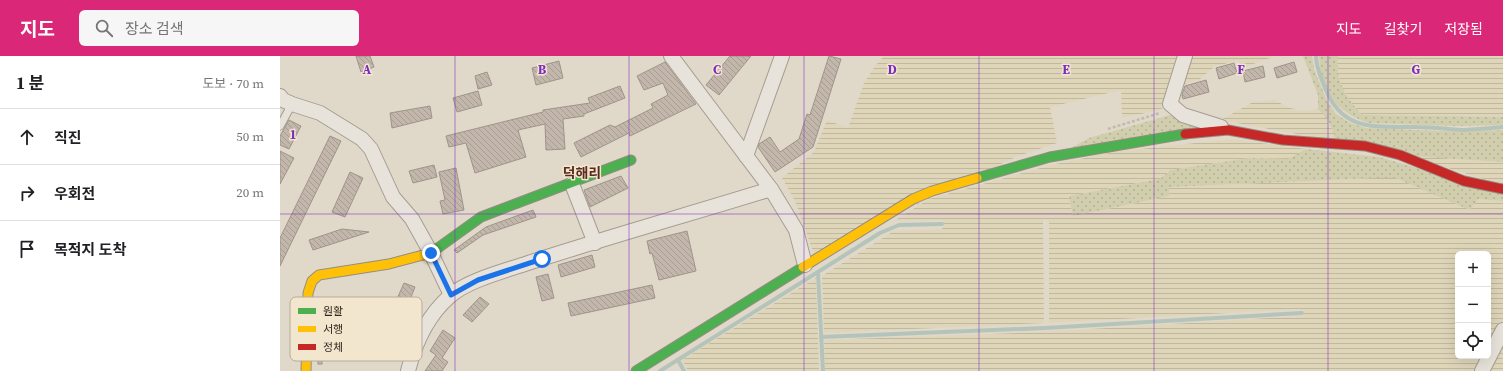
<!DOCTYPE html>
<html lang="ko">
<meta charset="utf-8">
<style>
:root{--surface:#fff;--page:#f6f6f6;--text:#202124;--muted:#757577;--line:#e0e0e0;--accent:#db2777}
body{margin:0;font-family:"Source Serif 4","Noto Sans KR",serif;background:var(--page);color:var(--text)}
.controls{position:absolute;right:12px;bottom:12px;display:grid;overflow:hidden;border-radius:6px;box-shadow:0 4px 16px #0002}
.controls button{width:36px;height:36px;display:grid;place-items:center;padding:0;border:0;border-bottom:1px solid var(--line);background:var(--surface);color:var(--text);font:20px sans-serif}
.stop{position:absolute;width:12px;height:12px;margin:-9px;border:3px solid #1a73e8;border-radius:50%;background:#fff}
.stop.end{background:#1a73e8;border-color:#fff;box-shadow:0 1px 4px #0008}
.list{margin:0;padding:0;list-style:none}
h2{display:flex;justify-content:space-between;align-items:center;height:52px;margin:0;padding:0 16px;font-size:17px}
h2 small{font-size:13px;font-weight:400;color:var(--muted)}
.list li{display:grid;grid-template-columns:26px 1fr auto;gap:12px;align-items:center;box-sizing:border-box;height:56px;padding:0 16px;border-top:1px solid var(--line)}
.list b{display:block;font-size:15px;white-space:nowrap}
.list em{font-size:13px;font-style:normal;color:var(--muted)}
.icon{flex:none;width:22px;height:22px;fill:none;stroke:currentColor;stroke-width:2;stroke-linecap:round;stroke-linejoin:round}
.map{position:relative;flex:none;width:1223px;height:315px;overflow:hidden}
header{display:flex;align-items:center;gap:24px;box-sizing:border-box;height:56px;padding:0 20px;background:var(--accent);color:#fff}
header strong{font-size:19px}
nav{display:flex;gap:22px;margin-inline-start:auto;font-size:14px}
.search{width:280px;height:36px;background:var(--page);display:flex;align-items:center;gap:10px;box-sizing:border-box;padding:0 14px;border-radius:6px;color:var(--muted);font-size:15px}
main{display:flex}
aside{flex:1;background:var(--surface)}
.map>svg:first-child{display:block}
.farmland{fill:url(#farmland-rules)}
.grass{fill:url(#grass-dots)}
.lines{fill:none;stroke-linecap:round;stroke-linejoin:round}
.stream{stroke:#b5c4ba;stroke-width:4}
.building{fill:url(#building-back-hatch);stroke:#9f948a}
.lane-casing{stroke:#a59d93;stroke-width:9}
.street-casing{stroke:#a59d93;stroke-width:16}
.fast-casing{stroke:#948d83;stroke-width:11}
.slow-casing{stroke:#948d83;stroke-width:11}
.jam-casing{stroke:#948d83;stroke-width:11}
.path{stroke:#c1bab2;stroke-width:2.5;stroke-dasharray:3 2;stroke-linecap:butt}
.lane{stroke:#e8e3da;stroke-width:7}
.street{stroke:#e8e3da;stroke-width:14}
.fast{stroke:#4caf50;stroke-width:9}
.slow{stroke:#ffc107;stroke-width:9}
.jam{stroke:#c62828;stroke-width:9}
.route{stroke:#1a73e8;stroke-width:5}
.grid{fill:none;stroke:#7b2cbf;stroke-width:1;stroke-opacity:0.55}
.labels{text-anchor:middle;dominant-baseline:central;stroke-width:3;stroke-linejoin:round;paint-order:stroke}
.quarter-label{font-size:14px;font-weight:bold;fill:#5b2a20;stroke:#f2e6cf}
.key{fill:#f2e6cf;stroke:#b8ac9a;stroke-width:1}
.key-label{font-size:11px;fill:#32261d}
.grid-label{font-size:13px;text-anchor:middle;font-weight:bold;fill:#7b2cbf;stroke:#f2e6cf;stroke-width:3;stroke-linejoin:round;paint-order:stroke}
</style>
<header>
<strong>지도</strong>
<div class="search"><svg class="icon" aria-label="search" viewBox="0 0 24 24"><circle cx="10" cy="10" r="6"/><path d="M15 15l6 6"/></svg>장소 검색</div>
<nav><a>지도</a><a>길찾기</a><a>저장됨</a></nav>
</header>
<main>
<aside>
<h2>1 분<small>도보 · 70 m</small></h2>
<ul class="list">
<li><svg class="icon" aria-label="ahead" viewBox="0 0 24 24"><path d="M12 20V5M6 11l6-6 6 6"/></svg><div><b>직진</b></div><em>50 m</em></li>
<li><svg class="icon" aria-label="right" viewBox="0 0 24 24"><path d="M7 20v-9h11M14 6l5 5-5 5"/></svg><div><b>우회전</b></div><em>20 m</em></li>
<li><svg class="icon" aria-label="arrive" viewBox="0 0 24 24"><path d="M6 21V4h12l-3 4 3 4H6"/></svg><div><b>목적지 도착</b></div></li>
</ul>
</aside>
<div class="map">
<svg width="1223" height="315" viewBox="0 0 1223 315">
<defs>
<pattern id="farmland-rules" width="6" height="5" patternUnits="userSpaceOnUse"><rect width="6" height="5" fill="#dfd6ba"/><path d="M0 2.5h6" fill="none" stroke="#c0b89f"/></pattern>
<pattern id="grass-dots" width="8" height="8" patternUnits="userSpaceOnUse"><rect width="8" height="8" fill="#d0ceac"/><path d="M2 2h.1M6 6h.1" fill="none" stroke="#b3b194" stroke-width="1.8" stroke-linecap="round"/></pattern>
<pattern id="building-back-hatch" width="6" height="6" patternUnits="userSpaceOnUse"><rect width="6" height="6" fill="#c3b7ab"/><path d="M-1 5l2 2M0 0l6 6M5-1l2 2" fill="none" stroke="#a89d93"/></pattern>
</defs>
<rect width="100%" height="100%" fill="#e0d8c9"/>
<g class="farmland">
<path d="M604,0H902L888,49L879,54L842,62L841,34L770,51L777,87L738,100L534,198L515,145L502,122L534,96L547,64L568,72L584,27L595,10Z"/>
<path d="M909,0H993V1L962,12L958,4L934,11L920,23L898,30Z"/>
<path d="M1058,0H1223V61L1082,59L1068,44L1060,27L1057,8Z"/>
<path d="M994,44L1010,52L1025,55L1038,53L1046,60L1048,68L1055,76V85L941,64L973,46Z"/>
<path d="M952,83L1026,93L1008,103L969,102L891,114L880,123L789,140L793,160L889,140V131L1094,122H1116L1143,132L1198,143L1223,145V263L1208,293V198H1178V300H1205L1198,315H545L544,284L763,276L1022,260L1025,256L1020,253L769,267V165L763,163L764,267L544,277L542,220L614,175L662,173L664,169L662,164L614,165L649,143L771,109L834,96Z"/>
<path d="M1130,100L1223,106V129Z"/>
<path d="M536,222L539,315H408L402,304Z"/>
<path d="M1223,289V315H1211Z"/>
</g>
<g class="grass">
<path d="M1023,0H1032L1034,13L1047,45L1056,58L1070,67L1086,72L1184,76L1223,74V106L1130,100L1055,85C1055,75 1046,60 1038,53V39Z"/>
<path d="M1039,0H1058C1055,24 1066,42 1082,59L1223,61V69L1176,70L1090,67C1057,58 1040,34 1039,0Z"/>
<path d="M894,58L938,73L784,96L809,82Z"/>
<path d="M1026,93L1099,101L1223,137V145L1198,143L1190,154L1116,122H1094L889,131V140L793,160L789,140L880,123L891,114L969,102L1008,103Z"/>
</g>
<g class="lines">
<g class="stream">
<path d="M1036,0C1036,12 1041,21 1045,32C1063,77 1096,70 1137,71C1152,71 1166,73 1180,74C1194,74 1209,72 1223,71"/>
<path d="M538,217L543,315"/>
<path d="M541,281L765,272L1022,257"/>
<path d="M398,304L404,315"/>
<path d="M380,315L600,177L619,169L662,168"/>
</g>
</g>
<g class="building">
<path d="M76,0H90L94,11L81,16Z"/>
<path d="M450,0H471L439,39L426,29Z"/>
<path d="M549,0L561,3L533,91L495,116L478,91L479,88L490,81L500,96L519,83L527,58L530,59Z"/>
<path d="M279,5L283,22L256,29L252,12Z"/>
<path d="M385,6L416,48L350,80L349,77L301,101L294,87L330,69L335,71L373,52L371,48L388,39L383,27L364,34L357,20Z"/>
<path d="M1014,6L1017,16L997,22L994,12Z"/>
<path d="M954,7L957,17L939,23L936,12Z"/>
<path d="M983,10L985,21L965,26L963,15Z"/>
<path d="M207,16L212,29L198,33L195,20Z"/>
<path d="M926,24L929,36L903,43L902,39L905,30Z"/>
<path d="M340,30L345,42L304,58V60L283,63L285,93L266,94L265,68L238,74L246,101L195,117L186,87L169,91L166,80L263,56V54L310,47L308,42Z"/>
<path d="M198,35L202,49L177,56L173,42Z"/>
<path d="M150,50L152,62L112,72L110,57Z"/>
<path d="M9,64L21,70L9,93L0,89V80Z"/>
<path d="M50,80L61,85L0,210V182Z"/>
<path d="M0,95L14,102L0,128Z"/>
<path d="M154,109L157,121L133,127L129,115Z"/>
<path d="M176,112L184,154L163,158L160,145L165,144L159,116Z"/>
<path d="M70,116L83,122L65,161L52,156Z"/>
<path d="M341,120L348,132L310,151L304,134Z"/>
<path d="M253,154L256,161L203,179L177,197L174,194L206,171Z"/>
<path d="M62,173L89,176L33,194L29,184Z"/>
<path d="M407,175L416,215L379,224L372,197L370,198L367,185Z"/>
<path d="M312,199L315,211L281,221L278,209Z"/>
<path d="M268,218L274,242L262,245L256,221Z"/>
<path d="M124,227L135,231L125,256L113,252Z"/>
<path d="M372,229L375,242L291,260L288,247Z"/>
<path d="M200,241L209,248L192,266L183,259Z"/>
<path d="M163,274L175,282L162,302L168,306L162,315H145L156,299L150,295Z"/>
<rect x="38" y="283" width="4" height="25"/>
</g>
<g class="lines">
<g class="lane-casing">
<path id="lane" d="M0,70L12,48"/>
</g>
<g class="street-casing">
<g id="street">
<path d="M391,0L491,133L516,174L525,209"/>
<path d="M905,0L890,48L903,59L941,71"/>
<path d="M0,40L3,44L12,48L40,57L82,83L91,93L113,141L132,163L151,197L171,239"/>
<path d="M466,100L502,0"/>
<path d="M292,128L315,187"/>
<path d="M128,315C135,287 148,259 170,240C188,224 225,215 248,207C328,181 410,158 491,133"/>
<path d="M1202,315L1223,274"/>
</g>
</g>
<g class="fast-casing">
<g id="fast">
<path d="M697,122L770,101L905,78"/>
<path d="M143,199L151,197L201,161L351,104"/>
<path d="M356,315L523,211"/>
</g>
</g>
<g class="slow-casing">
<g id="slow">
<path d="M523,211L633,143L652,135L697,122"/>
<path d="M26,315L28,237L32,225L39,219L109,208L143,199"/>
</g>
</g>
<g class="jam-casing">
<path id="jam" d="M905,78L948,74L1003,84L1085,90L1120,99L1184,125L1223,133"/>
</g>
<path class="path" d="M828,73L880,57"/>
<use href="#lane" class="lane"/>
<use href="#street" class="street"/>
<use href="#fast" class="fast"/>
<use href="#slow" class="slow"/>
<use href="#jam" class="jam"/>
</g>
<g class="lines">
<path class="route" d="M151,197L171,239L198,224L262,203"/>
</g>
<path class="grid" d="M175,0V315M349,0V315M524,0V315M699,0V315M874,0V315M1048,0V315M0,158H1223"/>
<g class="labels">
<g class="quarter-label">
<text x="302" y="117">덕해리</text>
</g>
</g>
<rect x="10" y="241" width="132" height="64" rx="6" class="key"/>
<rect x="18" y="252" width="18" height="6" fill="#4caf50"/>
<rect x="18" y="270" width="18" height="6" fill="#ffc107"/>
<rect x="18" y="288" width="18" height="6" fill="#c62828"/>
<g class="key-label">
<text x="43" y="259">원활</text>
<text x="43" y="277">서행</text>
<text x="43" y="295">정체</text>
</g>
<g class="grid-label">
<text x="87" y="18">A</text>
<text x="262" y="18">B</text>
<text x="437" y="18">C</text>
<text x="612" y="18">D</text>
<text x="786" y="18">E</text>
<text x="961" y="18">F</text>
<text x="1136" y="18">G</text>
<text x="13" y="83">1</text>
</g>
</svg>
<div class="controls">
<button>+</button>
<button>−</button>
<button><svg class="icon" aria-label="locate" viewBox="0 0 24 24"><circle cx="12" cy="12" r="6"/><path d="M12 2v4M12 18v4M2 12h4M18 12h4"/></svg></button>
</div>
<div class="stop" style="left:262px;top:203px"></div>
<div class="stop end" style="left:151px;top:197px"></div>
</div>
</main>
